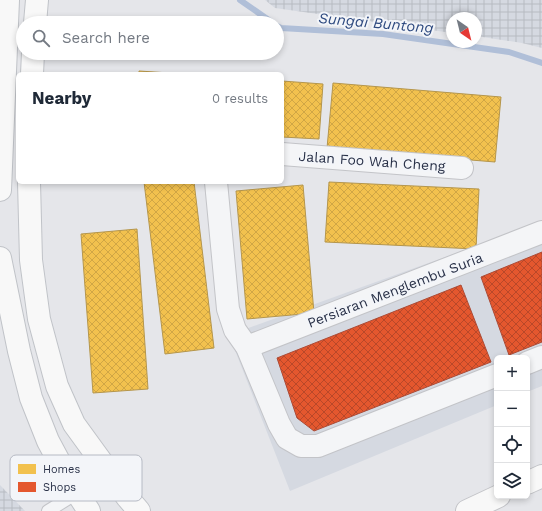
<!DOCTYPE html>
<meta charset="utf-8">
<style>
:root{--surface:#fff;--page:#f2f2f3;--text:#1f2937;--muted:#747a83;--line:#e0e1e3}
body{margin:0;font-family:"Work Sans",sans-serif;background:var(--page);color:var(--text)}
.controls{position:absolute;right:12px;bottom:12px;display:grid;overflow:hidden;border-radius:6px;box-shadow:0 2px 6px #0003}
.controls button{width:36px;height:36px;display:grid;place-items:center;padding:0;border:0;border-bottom:1px solid var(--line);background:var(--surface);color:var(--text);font:20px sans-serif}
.compass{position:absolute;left:446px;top:12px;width:36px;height:36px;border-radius:50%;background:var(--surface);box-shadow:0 2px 6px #0003;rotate:145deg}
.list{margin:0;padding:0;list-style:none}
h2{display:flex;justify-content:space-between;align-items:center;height:52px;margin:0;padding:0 16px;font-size:17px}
h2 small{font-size:13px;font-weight:400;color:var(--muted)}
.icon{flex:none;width:22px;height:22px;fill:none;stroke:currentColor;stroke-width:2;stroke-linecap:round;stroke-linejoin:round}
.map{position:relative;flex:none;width:542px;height:511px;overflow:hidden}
.search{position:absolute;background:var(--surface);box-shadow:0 2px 6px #0003;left:16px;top:16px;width:268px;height:44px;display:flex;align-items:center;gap:10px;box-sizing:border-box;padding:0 14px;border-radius:22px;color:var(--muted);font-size:15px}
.panel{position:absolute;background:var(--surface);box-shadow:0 2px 6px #0003;left:16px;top:72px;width:268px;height:112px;border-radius:6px}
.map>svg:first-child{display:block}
.built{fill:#d5d9e1}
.industrial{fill:url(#industrial-grid)}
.homes{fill:url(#homes-cross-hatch);stroke:#b5964c}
.shops{fill:url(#shops-cross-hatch);stroke:#ac4b36}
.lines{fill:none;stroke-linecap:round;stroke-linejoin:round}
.stream{stroke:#b0bfd8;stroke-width:6}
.lane-casing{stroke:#c3c4c8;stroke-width:14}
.street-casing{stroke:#c3c4c8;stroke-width:24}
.secondary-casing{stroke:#c3c4c8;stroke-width:24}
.primary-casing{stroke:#c0c3c8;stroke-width:24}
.lane{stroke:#f4f5f7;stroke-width:12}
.street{stroke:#f4f5f7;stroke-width:22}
.secondary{stroke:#f8f8f8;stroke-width:22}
.primary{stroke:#f8f8f8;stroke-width:22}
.labels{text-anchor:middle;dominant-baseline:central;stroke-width:4;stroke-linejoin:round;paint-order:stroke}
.street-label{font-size:14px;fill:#283047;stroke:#f3f5f9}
.water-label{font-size:15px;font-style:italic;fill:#2d497f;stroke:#f3f5f9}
.key{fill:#f3f5f9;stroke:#b6bac4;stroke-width:1}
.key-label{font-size:11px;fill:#283047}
</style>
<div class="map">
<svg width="542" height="511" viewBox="0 0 542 511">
<defs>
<pattern id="industrial-grid" width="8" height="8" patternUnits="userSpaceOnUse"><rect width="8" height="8" fill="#d5d9e1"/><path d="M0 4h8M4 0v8" fill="none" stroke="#b7bbc2"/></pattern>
<pattern id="homes-cross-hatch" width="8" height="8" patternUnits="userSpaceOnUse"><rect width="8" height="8" fill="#f2c14e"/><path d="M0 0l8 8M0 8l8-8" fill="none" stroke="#d0a645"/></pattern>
<pattern id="shops-cross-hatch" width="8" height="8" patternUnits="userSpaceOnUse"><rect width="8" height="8" fill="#e4572e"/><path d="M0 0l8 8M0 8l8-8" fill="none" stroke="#b94829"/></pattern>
</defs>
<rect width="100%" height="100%" fill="#e5e6ea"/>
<path class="built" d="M542,222V386L527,392V358H497V405L290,491L229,335Z"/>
<g class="industrial">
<path d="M265,0H542V48L522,43L476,36V18H452V33L275,8Z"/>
<path d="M0,485L25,511H0Z"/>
</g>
<g class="homes">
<path d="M139,71L185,74H139Z"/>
<path d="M282,81L323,84L319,139L282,137Z"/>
<path d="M333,83L501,97L495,162L327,148Z"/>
<path d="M144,182H194L214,348L165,354Z"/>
<path d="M329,182L479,189L476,249L325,242Z"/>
<path d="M303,185L314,313L247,319L236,191Z"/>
<path d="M137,229L148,389L93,393L81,234Z"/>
</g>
<g class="shops">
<path d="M542,252V342L509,355L481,277Z"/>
<path d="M461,285L491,362L314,431L297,418L277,358Z"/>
</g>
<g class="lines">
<g class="stream">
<path d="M240,0L273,23"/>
<path d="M277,26L281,28L383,34L509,52L542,63"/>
</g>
<g class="lane-casing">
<path id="lane" d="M48,511L77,493"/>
</g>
<g class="street-casing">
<g id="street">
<path d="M282,154L462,168"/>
<path d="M216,182L228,309L235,330L247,347L279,424L287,438L301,446H318L497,375"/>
<path d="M247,347L542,232"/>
<path d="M527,363L542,357"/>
</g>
</g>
<g class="secondary-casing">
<g id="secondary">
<path d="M527,483L542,476"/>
<path d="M467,511L499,496"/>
</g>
</g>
<g class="primary-casing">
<g id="primary">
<path d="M35,23L37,0"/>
<path d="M32,74L33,53"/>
<path d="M29,182L31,260L39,319L57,386L74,424L127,497L139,511"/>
<path d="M0,190L8,0"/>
<path d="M0,258L19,351L31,398L48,441L70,482L89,511"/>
</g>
</g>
<use href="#lane" class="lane"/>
<use href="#street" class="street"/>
<use href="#secondary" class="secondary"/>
<use href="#primary" class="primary"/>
</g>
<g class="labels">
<g class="street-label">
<text transform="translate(372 161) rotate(4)">Jalan Foo Wah Cheng</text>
<text transform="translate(395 290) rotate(-21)">Persiaran Menglembu Suria</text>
</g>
<g class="water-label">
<text transform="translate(376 23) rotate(5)">Sungai Buntong</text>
</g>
</g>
<rect x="10" y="455" width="132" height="46" rx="6" class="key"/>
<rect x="18" y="464" width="18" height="10" fill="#f2c14e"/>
<rect x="18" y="482" width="18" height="10" fill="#e4572e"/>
<g class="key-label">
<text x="43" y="473">Homes</text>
<text x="43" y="491">Shops</text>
</g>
</svg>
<div class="controls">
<button>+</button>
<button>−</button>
<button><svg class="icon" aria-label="locate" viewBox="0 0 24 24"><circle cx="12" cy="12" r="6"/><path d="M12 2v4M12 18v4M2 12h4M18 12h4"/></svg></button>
<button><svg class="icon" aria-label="layers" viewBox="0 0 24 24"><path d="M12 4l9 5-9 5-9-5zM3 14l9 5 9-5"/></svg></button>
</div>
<svg class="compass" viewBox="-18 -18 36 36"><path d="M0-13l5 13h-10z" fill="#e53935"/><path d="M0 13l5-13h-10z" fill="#747a83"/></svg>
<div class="search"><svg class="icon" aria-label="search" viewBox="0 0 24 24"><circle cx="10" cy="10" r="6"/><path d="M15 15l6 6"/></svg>Search here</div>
<section class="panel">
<h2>Nearby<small>0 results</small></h2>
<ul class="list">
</ul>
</section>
</div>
